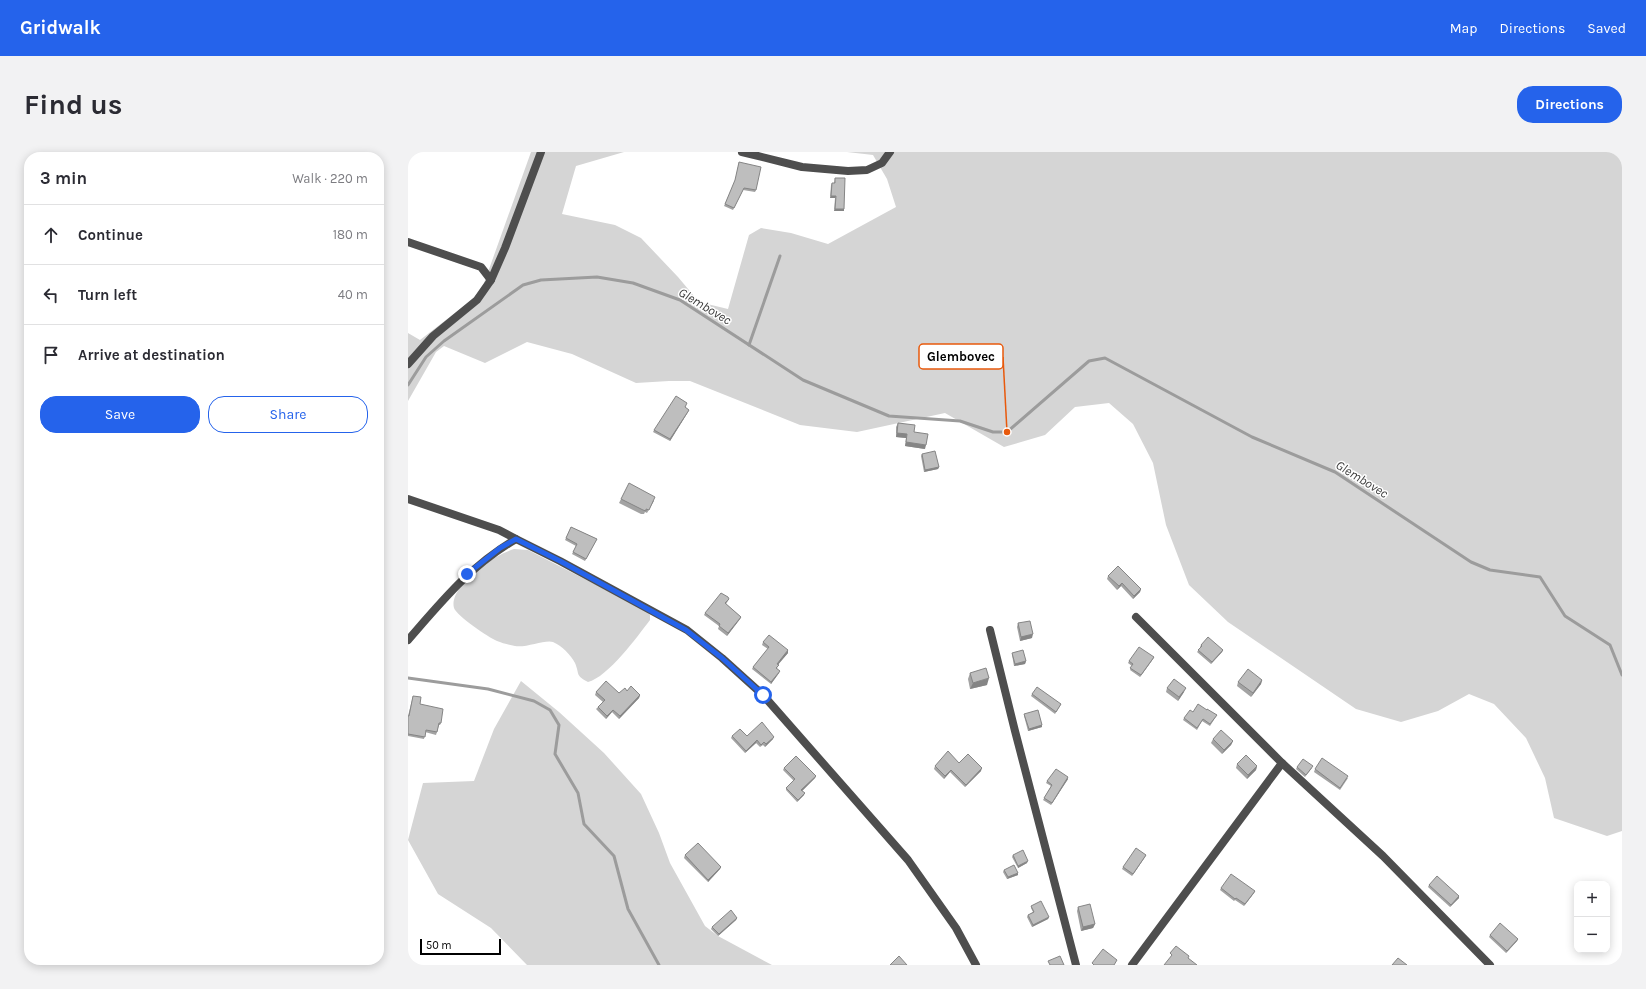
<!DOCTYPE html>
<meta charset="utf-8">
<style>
:root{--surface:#fff;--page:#f2f2f3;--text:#2b2b33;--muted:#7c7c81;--line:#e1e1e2;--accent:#2563eb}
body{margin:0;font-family:Karla,sans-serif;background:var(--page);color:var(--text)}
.controls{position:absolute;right:12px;bottom:12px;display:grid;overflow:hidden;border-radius:8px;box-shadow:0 2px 10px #0003}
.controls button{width:36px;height:36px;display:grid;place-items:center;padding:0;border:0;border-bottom:1px solid var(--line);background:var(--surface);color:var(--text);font:20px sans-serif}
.scale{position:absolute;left:12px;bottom:10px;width:81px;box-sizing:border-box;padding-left:4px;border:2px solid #000;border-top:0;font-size:11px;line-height:14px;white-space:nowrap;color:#000;-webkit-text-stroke:3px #fff;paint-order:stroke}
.stop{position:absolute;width:12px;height:12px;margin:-9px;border:3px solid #2563eb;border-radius:50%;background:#fff}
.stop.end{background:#2563eb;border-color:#fff;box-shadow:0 1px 4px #0008}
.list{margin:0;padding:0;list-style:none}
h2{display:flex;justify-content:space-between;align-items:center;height:52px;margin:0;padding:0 16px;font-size:17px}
h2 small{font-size:13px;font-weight:400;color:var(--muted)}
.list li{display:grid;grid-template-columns:26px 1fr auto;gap:12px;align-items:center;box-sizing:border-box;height:60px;padding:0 16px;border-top:1px solid var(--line)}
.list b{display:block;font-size:15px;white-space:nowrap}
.list em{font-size:13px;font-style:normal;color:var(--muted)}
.actions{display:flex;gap:8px;padding:12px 16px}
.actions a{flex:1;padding:9px 0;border:1px solid var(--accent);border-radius:16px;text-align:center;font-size:14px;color:var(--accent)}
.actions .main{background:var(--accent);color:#fff}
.icon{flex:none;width:22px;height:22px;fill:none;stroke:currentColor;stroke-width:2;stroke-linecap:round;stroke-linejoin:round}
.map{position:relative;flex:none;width:1214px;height:813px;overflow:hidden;border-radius:16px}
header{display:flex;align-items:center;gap:24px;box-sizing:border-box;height:56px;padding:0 20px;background:var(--accent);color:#fff}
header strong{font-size:19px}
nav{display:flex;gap:22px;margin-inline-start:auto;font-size:14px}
.intro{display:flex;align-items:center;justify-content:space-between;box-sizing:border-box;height:96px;padding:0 24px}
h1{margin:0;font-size:28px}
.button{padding:10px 18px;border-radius:16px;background:var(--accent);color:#fff;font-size:14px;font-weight:700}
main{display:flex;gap:24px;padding:0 24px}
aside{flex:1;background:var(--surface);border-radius:16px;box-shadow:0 2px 10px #0003}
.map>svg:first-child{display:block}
.green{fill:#d5d5d5}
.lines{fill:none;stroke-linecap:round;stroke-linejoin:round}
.stream{stroke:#9c9c9c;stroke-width:3}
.minor{stroke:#4e4e4e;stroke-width:8}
.wall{fill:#a3a3a3}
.shaded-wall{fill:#858585}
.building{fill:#bebebe;stroke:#858585}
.route{stroke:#2563eb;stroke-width:5}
.labels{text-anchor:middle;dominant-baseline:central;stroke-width:3;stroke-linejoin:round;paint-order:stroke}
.water-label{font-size:13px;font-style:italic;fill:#3d3d3d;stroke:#fff}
.leader{fill:none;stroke:#e8590c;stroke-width:1.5}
.callout-dot{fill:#e8590c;stroke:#fff;stroke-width:1.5}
.callout{fill:#fff;stroke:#e8590c;stroke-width:1.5}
.callout-label{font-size:13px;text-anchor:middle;font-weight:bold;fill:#000}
</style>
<header>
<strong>Gridwalk</strong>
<nav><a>Map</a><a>Directions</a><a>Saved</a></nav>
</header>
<div class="intro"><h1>Find us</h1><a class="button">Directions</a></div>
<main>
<aside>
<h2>3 min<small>Walk · 220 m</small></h2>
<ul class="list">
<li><svg class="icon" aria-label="ahead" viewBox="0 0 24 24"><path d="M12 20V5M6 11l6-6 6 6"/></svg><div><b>Continue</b></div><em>180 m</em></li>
<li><svg class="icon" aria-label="left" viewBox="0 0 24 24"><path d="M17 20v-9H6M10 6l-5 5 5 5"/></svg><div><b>Turn left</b></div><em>40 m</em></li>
<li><svg class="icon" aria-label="arrive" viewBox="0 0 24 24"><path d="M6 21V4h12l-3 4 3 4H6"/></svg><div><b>Arrive at destination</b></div></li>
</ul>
<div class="actions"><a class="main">Save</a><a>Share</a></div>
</aside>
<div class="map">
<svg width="1214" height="813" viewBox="0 0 1214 813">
<rect width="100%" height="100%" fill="#fff"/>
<g class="green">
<path d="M123,0H216L168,14L154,62L207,73L233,86L270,125L291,150L320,157L341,83L353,76L383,81L420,92L488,55L479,27L465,3L439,0H1214V679L1199,684L1146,666L1137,626L1118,586L1086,552L1061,542L1030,559L993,570L948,557L820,470L781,433L758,373L745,311L725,272L701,251L667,255L637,283L596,295L537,261L449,280L392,273L282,229H261L228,231L164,202L119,190L77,211L36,194L28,200L0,249V181L12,188L65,147L75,134Z"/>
<path d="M106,397L120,398L239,459L242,463V468C229,485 200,525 180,530C167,523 172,523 167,511C163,503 154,494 145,490C138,487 118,496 107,494C101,493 94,491 89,489C80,485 49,464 46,456C44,449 48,441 52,436C66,419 85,404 106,397Z"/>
<path d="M113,529L151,560L196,601L233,642L251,681L262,711L297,774L310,784L364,813H119L83,776L30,742L0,688L15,631L66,629L86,577Z"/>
</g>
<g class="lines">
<g class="stream">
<path d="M341,193L372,104"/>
<path d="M0,233L18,205L36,189L115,133L133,128L189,125L225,131L272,148L395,228L481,264L552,269L585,280H599L681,209L697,206L844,285L927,320L1063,410L1082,418L1132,425L1157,464L1202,493L1214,523"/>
<path d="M0,526L80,537L126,549L142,558L151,573L147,602L170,641L176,672L206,704L220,757L251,813"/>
</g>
<g class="minor">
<path d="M334,0L394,15L440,19L459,18L474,11L482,0"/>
<path d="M0,90L73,115L83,128L69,148L25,184L0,212"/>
<path d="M83,128L97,96L133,0"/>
<path d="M0,347L91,378L108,387C62,414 34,449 0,488"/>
<path d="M108,387L152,409L279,478L314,506L355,543L500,708L548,776L568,813"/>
<path d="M728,465L874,611L975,704L1082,813"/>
<path d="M582,478L607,579L668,813"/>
<path d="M724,813L874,611"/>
</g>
</g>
<g class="wall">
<path d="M331,10L348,38L347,40L335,38L325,58L316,54L327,29Z"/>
<path d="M427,26L436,57V59H426L427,46H422L423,33L424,31H426Z"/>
<path d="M279,253L277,255L281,258L280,260L262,289L245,280L246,278Z"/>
<path d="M490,271L506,280L517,297L497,294L498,286L488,285V275Z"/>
<path d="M514,302L531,315L530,317L516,320L513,304Z"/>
<path d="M213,347L246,349L239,361L237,360L236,362H233L211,351Z"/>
<path d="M163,375L189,387L177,409L164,402L168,394L157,388Z"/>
<path d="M700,424L733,437L732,440L725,447L713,434L709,438L699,427Z"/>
<path d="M321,447L320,449L318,452L333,465L332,467L319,484L310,477L311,474L296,463L297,461Z"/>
<path d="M610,471L624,486L612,489L609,475Z"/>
<path d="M355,490L380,501L370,512L371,513L369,516L371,521L363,532L344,517L345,515L360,497L354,493Z"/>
<path d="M793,493L815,498L814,500L803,512L789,500L793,495H792Z"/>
<path d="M604,501L618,509L617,512L606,514L604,503Z"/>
<path d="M746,505L745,507L732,525L722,518L724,514L720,511L721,509Z"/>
<path d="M562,521L579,533L562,537L560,527Z"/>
<path d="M854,528L853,532L843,545L829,534L830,530Z"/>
<path d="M759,536L776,540L770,549L758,540Z"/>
<path d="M219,539L232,543L231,546L211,567L204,560L198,567L188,557L195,550L187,543L188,540L211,541Z"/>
<path d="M624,542L653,552L652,554L647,562L623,544Z"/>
<path d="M5,544L12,552L33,571L32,573H31L28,583L17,580L16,587L0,584V564Z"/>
<path d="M799,558L809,563L802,574L794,569L789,578L775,568L776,566L785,560Z"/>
<path d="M616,562L634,573V575L620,579L616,564Z"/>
<path d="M324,584H339L365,587L357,595L355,593L352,595L348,591L337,601L323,586Z"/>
<path d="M805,587L825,589L823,593L814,602L803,591Z"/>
<path d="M551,611L573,619L557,635L542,620L536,627L526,617L527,614Z"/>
<path d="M829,612L849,614L848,618L839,627L828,616Z"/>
<path d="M889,615L904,616L897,625L888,617Z"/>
<path d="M376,616L408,624L407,626L394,639L396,643L389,650L378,638V636L386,629L375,618Z"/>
<path d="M907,617L940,626L932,638L906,620Z"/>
<path d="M660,627L643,653L635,648L643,634L638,631L639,629Z"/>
<path d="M277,703L313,715L312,717L300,730L276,706Z"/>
<path d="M605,703L619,711L610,716L604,705Z"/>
<path d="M738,703L737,705L724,724L714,717L715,715Z"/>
<path d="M596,718L610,723L599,727L595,720Z"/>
<path d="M1021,733L1051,746L1042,755L1020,735Z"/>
<path d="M813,736L847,739L846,741L836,754L827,748L826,749L812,738Z"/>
<path d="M623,754L641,765L640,767L624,775L619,765L620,763L625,760L623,756Z"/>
<path d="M670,755L687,772L685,776L673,779L669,759Z"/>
<path d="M329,766L328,768L310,784L303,777L304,775Z"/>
<path d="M1082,783L1110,787L1109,789L1098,801L1081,785Z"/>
</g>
<g class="shaded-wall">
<path d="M423,44H428L427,46H422Z"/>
<path d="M427,57H436V59H426Z"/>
<path d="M281,258L280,260L262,289V287Z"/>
<path d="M489,281L499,282L498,286L488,285Z"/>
<path d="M498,290L518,293L517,297L497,294Z"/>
<path d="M531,315L530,317L516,320L517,318Z"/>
<path d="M714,431L713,434L709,438L711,434Z"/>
<path d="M733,437L732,440L725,447L726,444Z"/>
<path d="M333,465L332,467L319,484L320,481Z"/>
<path d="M625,482L624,486L612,489L613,485Z"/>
<path d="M380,498V501L369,514V512Z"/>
<path d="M815,498L814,500L803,512L804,510Z"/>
<path d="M746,505L745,507L732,525L733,523Z"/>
<path d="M618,509L617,512L606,514L607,512Z"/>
<path d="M372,519L371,521L363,532V530Z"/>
<path d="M581,526L579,533L562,537L565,531Z"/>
<path d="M854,528L853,532L843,545L845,541Z"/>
<path d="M778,536L776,540L770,549L771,545Z"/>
<path d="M232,543L231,546L211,567L212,564Z"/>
<path d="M205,558L204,560L198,567L199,564Z"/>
<path d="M634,573V575L620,579L621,577Z"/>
<path d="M366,585L365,587L357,595L358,592Z"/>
<path d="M349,588L348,591L337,601L338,599Z"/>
<path d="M825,589L823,593L814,602L816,598Z"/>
<path d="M849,614L848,618L839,627L840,623Z"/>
<path d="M574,616L573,619L557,635L558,633Z"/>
<path d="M543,618L542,620L536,627L537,624Z"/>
<path d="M408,624L407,626L393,640V638Z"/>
<path d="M660,625V627L643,653L644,651Z"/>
<path d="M397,641L396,643L389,650L390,648Z"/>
<path d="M738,703L737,705L724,724L725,722Z"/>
<path d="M620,709L619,711L610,716V714Z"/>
<path d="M313,715L312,717L300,730V728Z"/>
<path d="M610,721V723L599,727L600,725Z"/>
<path d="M847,739L846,741L836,754L837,752Z"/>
<path d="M1051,744V746L1042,755L1043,753Z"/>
<path d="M641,765L640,767L624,775L625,773Z"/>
<path d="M329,766L328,768L310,784L311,782Z"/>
<path d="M687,772L685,776L673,779L675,775Z"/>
<path d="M1110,787L1109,789L1098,801L1099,799Z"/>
</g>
<g class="building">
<path d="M331,10L353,15L348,38L336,36L326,56L317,52L327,28Z"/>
<path d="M427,26H437L436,57H427L428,44H423L424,31H427Z"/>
<path d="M268,244L279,251L277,255L281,258L262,287L246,278Z"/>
<path d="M490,271L507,273L506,280L520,282L518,293L498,290L499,282L489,281Z"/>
<path d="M527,299L531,315L517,318L514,302Z"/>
<path d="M221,331L247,345L241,358L238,357V359L235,358L213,347Z"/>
<path d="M163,375L189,387L178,407L165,400L169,392L158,386Z"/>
<path d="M710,414L733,437L726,444L714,431L711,434L700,424Z"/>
<path d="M313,441L320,445L321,447L317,451L333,465L320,481L311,474L312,472L297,461Z"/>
<path d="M622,469L625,482L613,485L610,471Z"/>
<path d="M361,483L380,498L369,512L371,513L368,516L372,519L363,530L345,515L361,495L355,490Z"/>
<path d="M800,485L815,498L804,510L790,498L794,494L793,493Z"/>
<path d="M731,495L746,505L733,523L722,516L725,512L721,509Z"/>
<path d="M615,498L618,509L607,512L604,501Z"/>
<path d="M578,516L581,526L565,531L562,521Z"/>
<path d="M840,517L854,528L845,541L830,530Z"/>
<path d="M766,527L778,536L771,545L759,536Z"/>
<path d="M198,529L211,541L217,536L219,539L223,534L232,543L212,564L205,558L199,564L190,555L197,548L188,540Z"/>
<path d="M629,535L653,552L648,560L624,542Z"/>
<path d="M5,544L13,545L12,552L35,557L33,571H31L29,580L18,578L17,585L0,582V564H1Z"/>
<path d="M790,552L799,558V557L809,563L802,572L795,567L789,576L776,566L782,558L785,560Z"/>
<path d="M630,558L634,573L621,577L616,562Z"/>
<path d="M354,570L366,585L358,592L356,590L353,593L349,588L338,599L324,584L332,577L339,584Z"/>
<path d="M813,578L825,589L816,598L805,587Z"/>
<path d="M540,599L551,611L560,602L574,616L558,633L543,618L537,624L527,614Z"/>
<path d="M838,603L849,614L840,623L829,612Z"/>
<path d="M388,604L408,624L393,638L397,641L390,648L378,636L387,627L376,616Z"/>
<path d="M914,606L940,624L932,636L907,617Z"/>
<path d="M895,607L905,614L898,623L889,615Z"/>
<path d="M648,617L660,625L644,651L636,646L644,633L639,629Z"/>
<path d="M290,691L313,715L300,728L277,703Z"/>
<path d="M728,696L738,703L725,722L715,715Z"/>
<path d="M615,698L620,709L610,714L605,703Z"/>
<path d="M606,713L610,721L600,725L596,718Z"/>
<path d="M823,722L847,739L837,752L828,746L827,747L813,736Z"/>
<path d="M1029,724L1051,744L1043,753L1021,733Z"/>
<path d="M633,749L641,765L625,773L620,763L626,760L623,754Z"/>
<path d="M682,752L687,772L675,775L670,755Z"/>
<path d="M323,758L329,766L311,782L304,775Z"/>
<path d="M1092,771L1110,787L1099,799L1082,783Z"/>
<path d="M768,794L781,804L780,806L789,813H756L764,803L762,801Z"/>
<path d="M695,797L709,808L706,813H686L684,811Z"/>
<path d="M491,804L499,813H482Z"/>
<path d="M652,804L656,813H642L640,809Z"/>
<path d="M990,806L999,813H984Z"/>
</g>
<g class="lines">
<path class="route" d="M59,422L92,396L108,387L152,409L278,478L314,506L355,543"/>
</g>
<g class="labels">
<g class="water-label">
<text transform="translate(297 154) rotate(31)">Glembovec</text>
<text transform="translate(954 327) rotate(32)">Glembovec</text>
</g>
</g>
<path class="leader" d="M599 280L595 205"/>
<circle class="callout-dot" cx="599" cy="280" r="4"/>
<rect class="callout" x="511" y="192" width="84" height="25" rx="4"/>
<g class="callout-label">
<text x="553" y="209">Glembovec</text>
</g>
</svg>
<div class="controls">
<button>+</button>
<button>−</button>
</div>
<div class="scale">50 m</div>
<div class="stop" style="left:355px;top:543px"></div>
<div class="stop end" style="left:59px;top:422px"></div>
</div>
</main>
